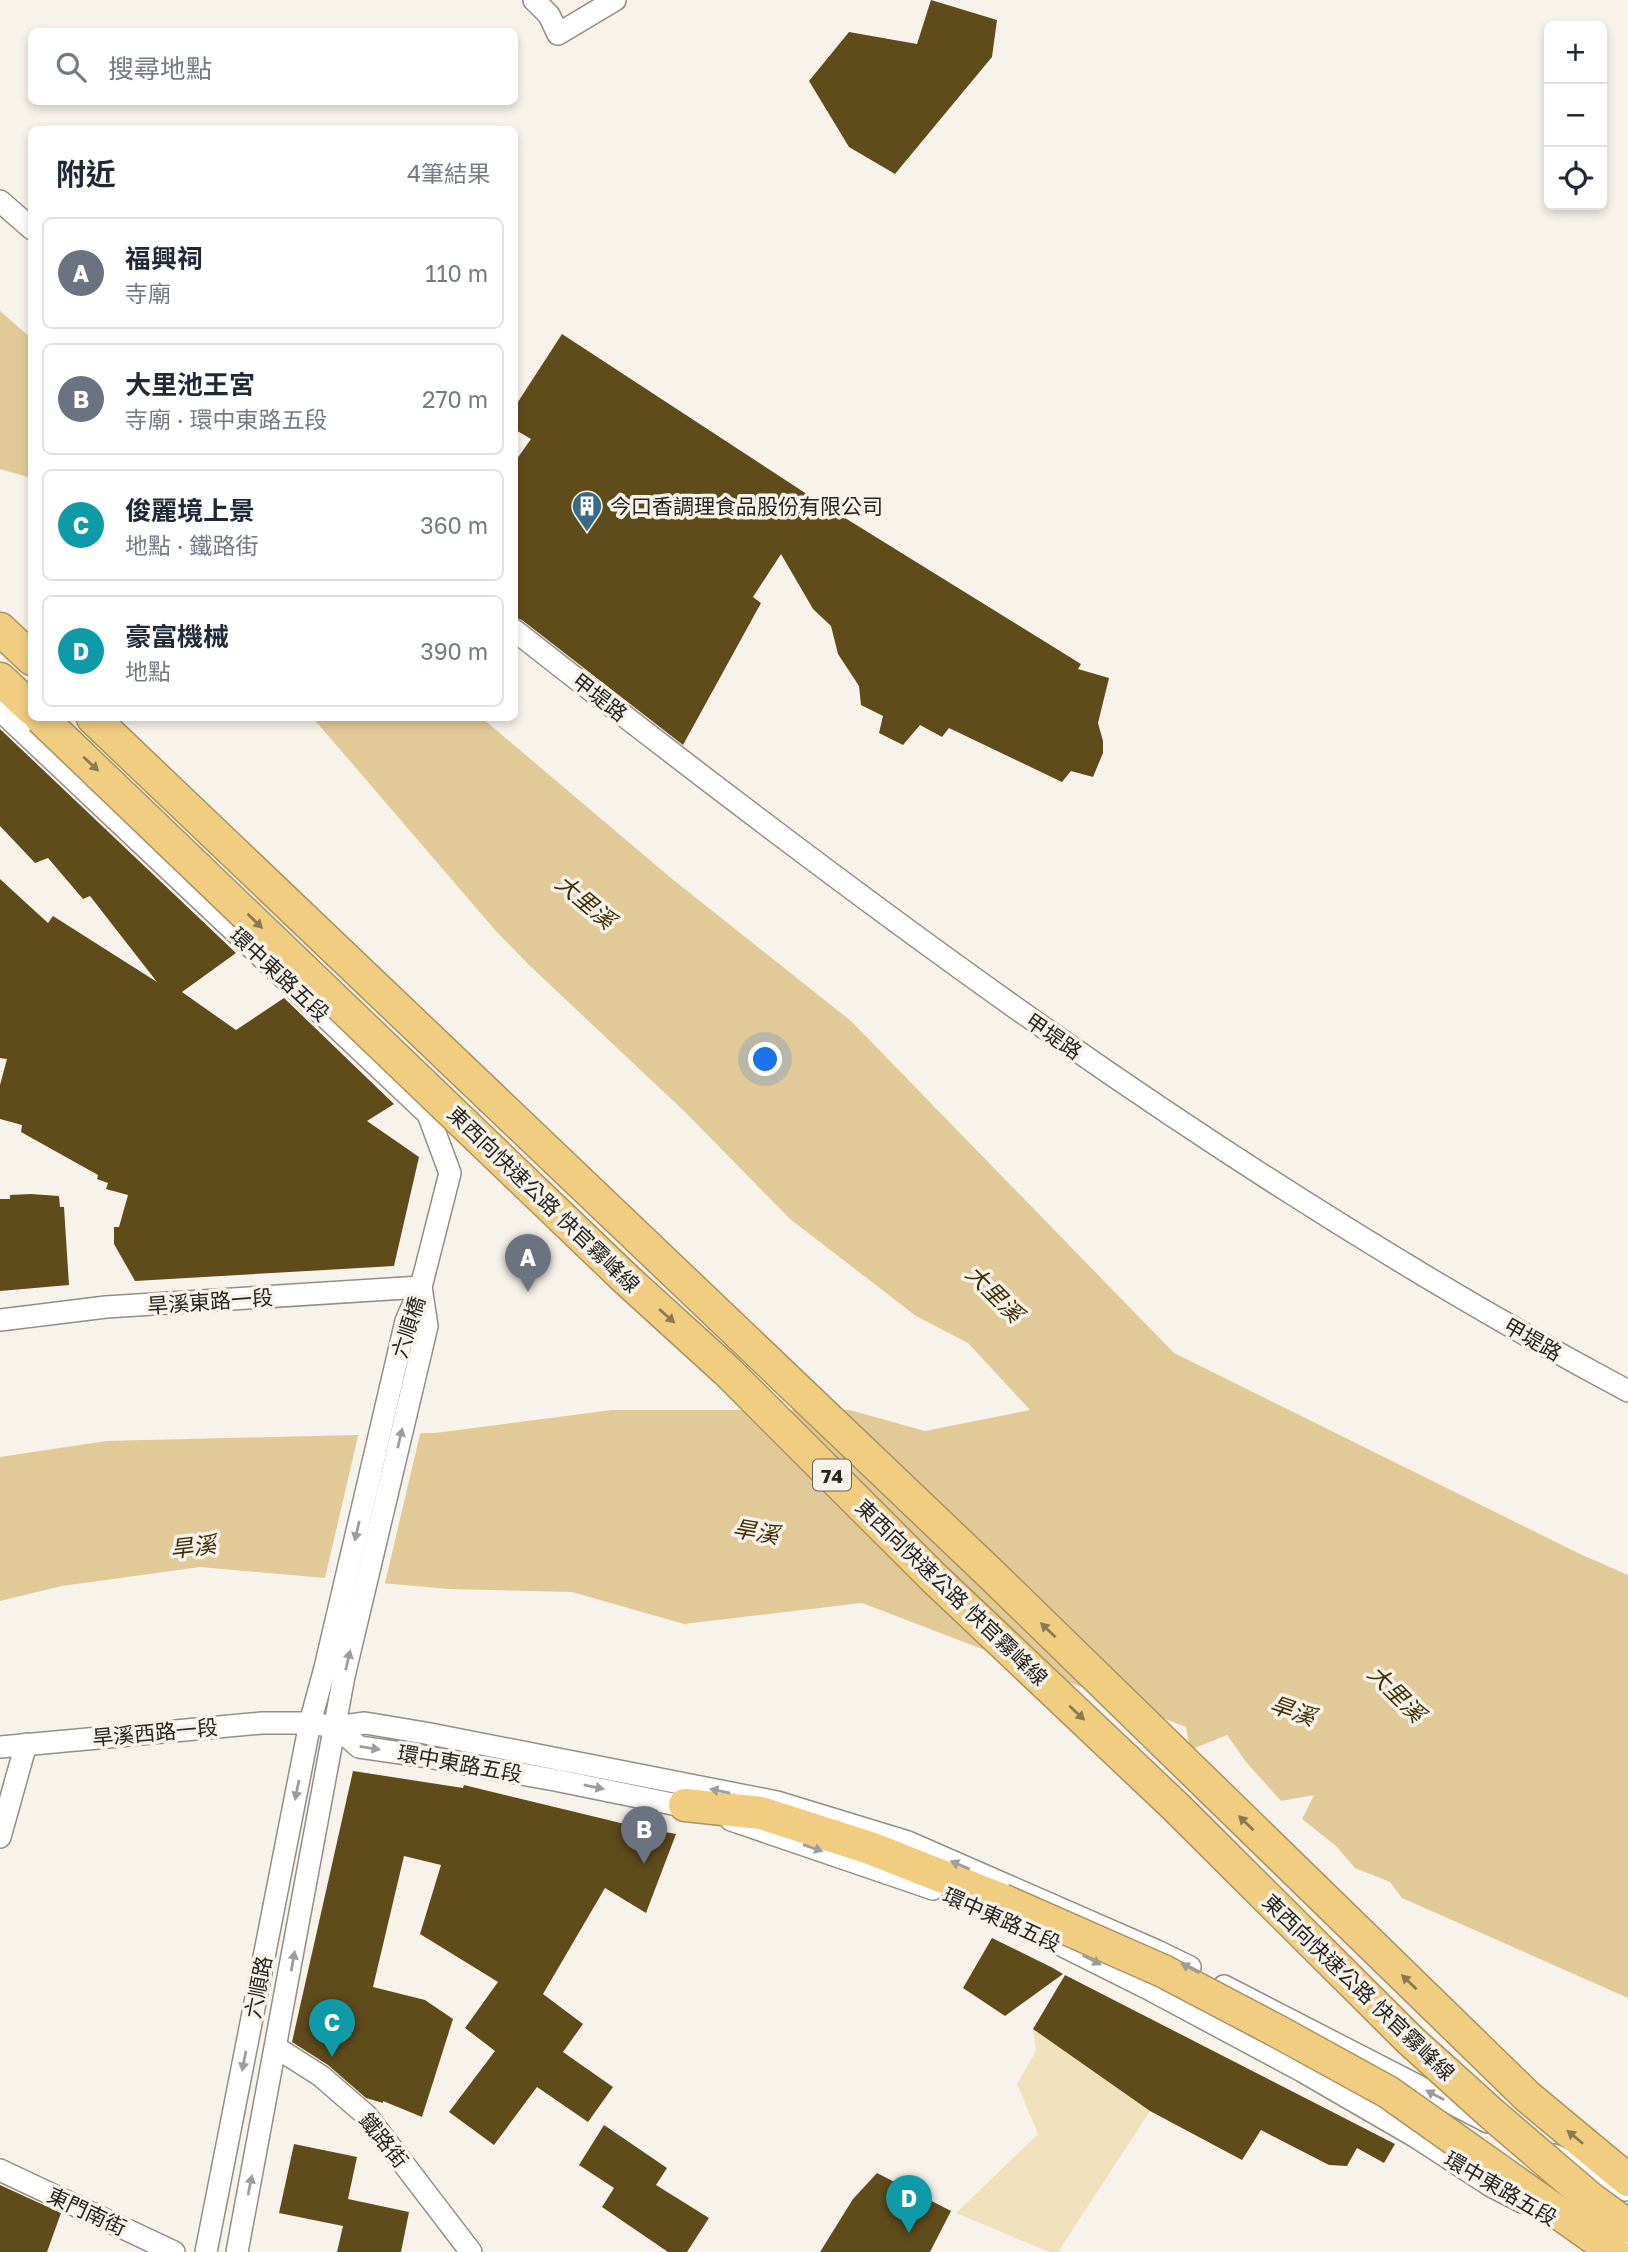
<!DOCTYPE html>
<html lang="zh-TW">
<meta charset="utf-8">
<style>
:root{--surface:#fff;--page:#f6f6f7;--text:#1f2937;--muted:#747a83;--line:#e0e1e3;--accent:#1a73e8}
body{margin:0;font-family:"Golos Text","Noto Sans TC",sans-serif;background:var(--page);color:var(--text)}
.controls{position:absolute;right:21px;top:21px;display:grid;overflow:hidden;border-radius:10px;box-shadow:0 4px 10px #0003}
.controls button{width:63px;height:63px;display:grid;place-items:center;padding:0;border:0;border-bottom:2px solid var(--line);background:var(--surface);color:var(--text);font:35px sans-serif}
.you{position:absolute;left:766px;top:1060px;width:24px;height:24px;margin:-18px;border:5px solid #fff;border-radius:50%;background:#1a73e8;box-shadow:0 0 0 10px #1a73e833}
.badge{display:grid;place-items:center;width:46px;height:46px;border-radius:50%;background:var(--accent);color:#fff;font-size:23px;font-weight:700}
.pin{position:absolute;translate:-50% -58px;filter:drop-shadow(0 2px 4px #0008)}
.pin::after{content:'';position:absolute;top:37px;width:24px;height:21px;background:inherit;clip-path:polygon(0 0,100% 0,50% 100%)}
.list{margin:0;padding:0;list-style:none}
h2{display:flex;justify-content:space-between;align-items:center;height:91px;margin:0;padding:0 28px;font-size:30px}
h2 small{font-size:23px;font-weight:400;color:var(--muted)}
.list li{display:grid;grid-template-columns:46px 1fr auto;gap:21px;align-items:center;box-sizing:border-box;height:112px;margin:0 14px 14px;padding:0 14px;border:2px solid var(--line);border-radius:10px}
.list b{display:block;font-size:26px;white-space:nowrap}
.list p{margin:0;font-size:23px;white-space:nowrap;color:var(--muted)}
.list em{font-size:23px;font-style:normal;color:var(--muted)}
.icon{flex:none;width:38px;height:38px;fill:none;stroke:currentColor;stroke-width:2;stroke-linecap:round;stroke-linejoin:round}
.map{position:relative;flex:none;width:1628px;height:2252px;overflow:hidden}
.search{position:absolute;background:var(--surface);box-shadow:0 4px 10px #0003;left:28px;top:28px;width:490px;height:77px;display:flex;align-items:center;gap:18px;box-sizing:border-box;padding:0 24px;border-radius:10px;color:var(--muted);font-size:26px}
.panel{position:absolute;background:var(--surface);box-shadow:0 4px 10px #0003;left:28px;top:126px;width:490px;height:595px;border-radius:10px}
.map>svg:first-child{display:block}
.green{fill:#f1e0bc}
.water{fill:#e2ca98}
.pier{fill:#f7f3eb}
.building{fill:#604b1b}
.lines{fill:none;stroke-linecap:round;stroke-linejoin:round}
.minor-casing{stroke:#928e87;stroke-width:24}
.highway-casing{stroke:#aa9260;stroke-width:35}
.minor{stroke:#fff;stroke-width:21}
.highway{stroke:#f1cd82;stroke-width:32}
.highway-bridge-casing{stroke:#aa9260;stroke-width:35;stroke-linecap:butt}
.highway-bridge{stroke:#f1cd82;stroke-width:32}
.oneway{fill:#8c7952}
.oneway2{fill:#9d9d9c}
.labels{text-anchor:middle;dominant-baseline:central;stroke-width:7;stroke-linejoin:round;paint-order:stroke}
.shield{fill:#f7f3eb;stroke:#65635e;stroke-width:2}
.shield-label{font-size:19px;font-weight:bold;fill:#262522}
.poi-label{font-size:21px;fill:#262522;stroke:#f7f3eb;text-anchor:start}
.street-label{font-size:21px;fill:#262522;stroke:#f7f3eb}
.water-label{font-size:23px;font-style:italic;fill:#3f2e04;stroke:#f7f3eb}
</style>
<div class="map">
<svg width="1628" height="2252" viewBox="0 0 1628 2252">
<rect width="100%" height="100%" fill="#f7f3eb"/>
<path class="green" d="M1033,2029L1150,2111L1058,2252H1049L956,2213L1038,2134L1017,2084L1036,2051Z"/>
<g class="water">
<path d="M0,311L31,338V478L0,469Z"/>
<path d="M313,718H482L671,878L851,1021L1174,1353L1580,1554L1628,1575V1998L1402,1898L1390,1882L1355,1868L1336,1846L1302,1819L1314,1795L1281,1801L1246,1762L1227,1735L1190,1750L1186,1727L862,1603L684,1624L572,1592L449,1589L200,1567L62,1586L0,1601V1457L106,1441L435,1433L612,1410H850L925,1431L1030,1410L968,1343L916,1316L790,1219L685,1112L529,965L495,930Z"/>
</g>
<path class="pier" d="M421,1430L384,1587L324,1582L359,1432Z"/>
<g class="building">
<path d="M931,0L997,20L992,57L895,174L849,147L809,81L849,32L917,44Z"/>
<path d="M562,334L816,500L1081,664L1078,669L1109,678L1098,723L1103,741V753L1093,777L1071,771L1062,782L949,728L942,737L920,725L903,745L879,733L883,716L861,705L859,686L838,654L831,626L813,609L781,554L753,597L761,603L683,745L522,620L514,617V463L531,439L514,429V408Z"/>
<path d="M0,729L236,953L182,992L236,1030L284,998L394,1104L367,1121L419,1157L394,1266L135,1281L114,1244V1227H119L128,1195L106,1189L108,1183L97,1179L98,1175L21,1132L22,1125L0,1119V1085L7,1059L0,1058V879L48,923L53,916L157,982L90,896L83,899L48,858L35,863L0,826Z"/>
<path d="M31,1194L59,1196L60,1207H64L69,1285L0,1291V1199H10V1195Z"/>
<path d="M353,1771L463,1788L464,1785L633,1826L676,1834L646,1913L605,1888L543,1994L583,2024L563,2052L613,2087L588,2122L537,2087L494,2145L449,2112L495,2051L465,2028L498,1982L420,1934L441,1865L404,1856L373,1987L425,2000L453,2019L422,2117L383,2101V2103L366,2098L328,2065L292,2042Z"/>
<path d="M992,1938L1053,1968L1063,1974L1005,2016L963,1988Z"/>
<path d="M1065,1975L1395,2144L1384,2163L1357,2148L1347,2166L1329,2165L1261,2130L1242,2160L1150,2111L1033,2029Z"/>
<path d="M604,2125L667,2168L656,2185L709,2218L687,2252H668L602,2207L614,2188L579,2165Z"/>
<path d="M294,2144L357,2157L348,2199L409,2212L401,2252H337L343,2226L279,2213Z"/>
<path d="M877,2173L951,2211L930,2252H820L853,2199Z"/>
<path d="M0,2185L61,2213L47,2252H0Z"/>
</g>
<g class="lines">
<g class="minor-casing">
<g id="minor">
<path d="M534,0L549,15L558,34L615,0"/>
<path d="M0,201L32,229"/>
<path d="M514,630C869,909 1229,1178 1628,1391"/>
<path d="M0,710L428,1114L450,1173L421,1287L406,1321L325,1668L310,1723L206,2252"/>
<path d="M0,1320L106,1307L421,1287"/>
<path d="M336,1727L365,1723L425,1733L777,1802L908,1842L1155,1950L1190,1967"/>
<path d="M0,1747L262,1723H310L336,1727L359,1747L422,1756L555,1780L697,1809"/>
<path d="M731,1820L933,1889"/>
<path d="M0,1837L26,1744"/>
<path d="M1011,1920L1147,1988L1302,2071L1416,2137L1491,2186L1522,2202"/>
<path d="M1224,1986L1488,2122"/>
<path d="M277,2048L321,2076L367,2116L471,2252"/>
<path d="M1554,2155L1626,2190"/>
<path d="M0,2170L174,2252"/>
<path d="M237,2252L344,1676L427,1326L421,1287"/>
</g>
</g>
<g class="highway-casing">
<g id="highway">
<path d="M0,629L32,659"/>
<path d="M0,679L32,709"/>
<path d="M93,718L993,1576L1528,2097L1628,2180"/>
<path d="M685,1805L761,1813L870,1848L1002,1900"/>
</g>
</g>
<use href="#minor" class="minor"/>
<use href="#highway" class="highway"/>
<g class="highway-bridge-casing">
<g id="highway-bridge">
<path d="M41,718L627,1280L727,1371L933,1577L1176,1807L1410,2040L1493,2115L1591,2199L1628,2226"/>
<path d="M1002,1900L1163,1971L1277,2031L1388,2092L1614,2252"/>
</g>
</g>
<use href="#highway-bridge" class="highway-bridge"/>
</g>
<defs><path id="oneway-solid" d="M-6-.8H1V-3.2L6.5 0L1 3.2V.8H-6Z" transform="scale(1.75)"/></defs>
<g class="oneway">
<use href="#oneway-solid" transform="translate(91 764) rotate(43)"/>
<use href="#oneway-solid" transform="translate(255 921) rotate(44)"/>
<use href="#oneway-solid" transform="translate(667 1316) rotate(42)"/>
<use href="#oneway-solid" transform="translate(1048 1630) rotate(-136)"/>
<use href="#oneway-solid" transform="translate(1077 1713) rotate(43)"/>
<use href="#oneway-solid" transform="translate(1246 1823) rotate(-136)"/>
<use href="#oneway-solid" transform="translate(1409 1982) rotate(-136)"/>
<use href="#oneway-solid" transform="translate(1575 2137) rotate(-140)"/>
</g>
<g class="oneway2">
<use href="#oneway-solid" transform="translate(400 1438) rotate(-77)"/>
<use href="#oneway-solid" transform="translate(357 1531) rotate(103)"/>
<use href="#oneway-solid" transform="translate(348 1660) rotate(-77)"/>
<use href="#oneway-solid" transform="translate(370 1748) rotate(9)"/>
<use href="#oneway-solid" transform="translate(594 1787) rotate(11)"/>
<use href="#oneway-solid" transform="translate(297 1790) rotate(101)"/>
<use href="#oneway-solid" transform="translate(720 1791) rotate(-169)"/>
<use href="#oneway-solid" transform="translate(813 1848) rotate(19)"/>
<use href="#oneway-solid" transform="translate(960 1865) rotate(-157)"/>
<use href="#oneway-solid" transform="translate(1092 1960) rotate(27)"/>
<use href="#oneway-solid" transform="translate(293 1961) rotate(-80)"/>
<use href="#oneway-solid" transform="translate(1190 1968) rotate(-152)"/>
<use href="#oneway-solid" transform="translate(244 2061) rotate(101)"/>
<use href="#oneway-solid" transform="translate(1435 2095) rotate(-153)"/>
<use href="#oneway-solid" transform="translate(250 2185) rotate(-79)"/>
</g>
<defs>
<g id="building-pin" transform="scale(1.575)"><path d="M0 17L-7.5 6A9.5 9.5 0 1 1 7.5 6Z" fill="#376b88" stroke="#f7f3eb"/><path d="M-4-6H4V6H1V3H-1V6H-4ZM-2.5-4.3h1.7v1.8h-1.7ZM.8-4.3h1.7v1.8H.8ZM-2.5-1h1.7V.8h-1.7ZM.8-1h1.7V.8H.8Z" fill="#fff"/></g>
</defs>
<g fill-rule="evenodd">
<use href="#building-pin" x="587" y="506"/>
</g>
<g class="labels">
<rect class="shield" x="813" y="1459.5" width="38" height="31" rx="5"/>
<g class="shield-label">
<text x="832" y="1475">74</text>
</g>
<g class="poi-label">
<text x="610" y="506">今口香調理食品股份有限公司</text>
</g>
<g class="street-label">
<text transform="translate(600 697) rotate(38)">甲堤路</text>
<text transform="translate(280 974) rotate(43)">環中東路五段</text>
<text transform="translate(1054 1036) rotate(35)">甲堤路</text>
<text transform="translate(544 1199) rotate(44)">東西向快速公路 快官霧峰線</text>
<text transform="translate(210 1301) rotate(-4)">旱溪東路一段</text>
<text transform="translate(408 1327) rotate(-72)">六順橋</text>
<text transform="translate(1533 1339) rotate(30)">甲堤路</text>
<text transform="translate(952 1592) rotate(44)">東西向快速公路 快官霧峰線</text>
<text transform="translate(155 1732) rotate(-5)">旱溪西路一段</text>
<text transform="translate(460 1763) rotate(10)">環中東路五段</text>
<text transform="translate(1002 1919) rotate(24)">環中東路五段</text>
<text transform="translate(258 1987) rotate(-79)">六順路</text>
<text transform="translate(1359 1987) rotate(44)">東西向快速公路 快官霧峰線</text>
<text transform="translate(384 2140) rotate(51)">鐵路街</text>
<text transform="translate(1501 2188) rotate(30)">環中東路五段</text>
<text transform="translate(87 2211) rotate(25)">東門南街</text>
</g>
<g class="water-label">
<text transform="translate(586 901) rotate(40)">大里溪</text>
<text transform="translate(995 1293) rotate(45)">大里溪</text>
<text transform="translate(756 1531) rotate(10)">旱溪</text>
<text transform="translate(193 1546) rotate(-7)">旱溪</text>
<text transform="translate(1397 1693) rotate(45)">大里溪</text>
<text transform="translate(1293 1710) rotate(19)">旱溪</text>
</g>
</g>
</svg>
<div class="controls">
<button>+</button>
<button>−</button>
<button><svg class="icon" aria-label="locate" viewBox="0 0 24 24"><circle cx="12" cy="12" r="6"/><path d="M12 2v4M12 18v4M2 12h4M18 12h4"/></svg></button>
</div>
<div class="you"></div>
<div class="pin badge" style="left:528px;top:1292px;background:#6b7280">A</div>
<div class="pin badge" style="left:644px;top:1864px;background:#6b7280">B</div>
<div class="pin badge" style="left:332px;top:2057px;background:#0f9aa8">C</div>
<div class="pin badge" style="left:909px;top:2233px;background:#0f9aa8">D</div>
<div class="search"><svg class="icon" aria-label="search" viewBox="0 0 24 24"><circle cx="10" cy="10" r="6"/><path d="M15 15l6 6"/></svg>搜尋地點</div>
<section class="panel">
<h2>附近<small>4筆結果</small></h2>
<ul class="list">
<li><span class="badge" style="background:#6b7280">A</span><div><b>福興祠</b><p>寺廟</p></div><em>110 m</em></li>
<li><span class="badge" style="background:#6b7280">B</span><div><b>大里池王宮</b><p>寺廟 · 環中東路五段</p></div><em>270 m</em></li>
<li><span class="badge" style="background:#0f9aa8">C</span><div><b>俊麗境上景</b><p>地點 · 鐵路街</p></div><em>360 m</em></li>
<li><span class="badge" style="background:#0f9aa8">D</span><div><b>豪富機械</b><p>地點</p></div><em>390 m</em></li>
</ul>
</section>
</div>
